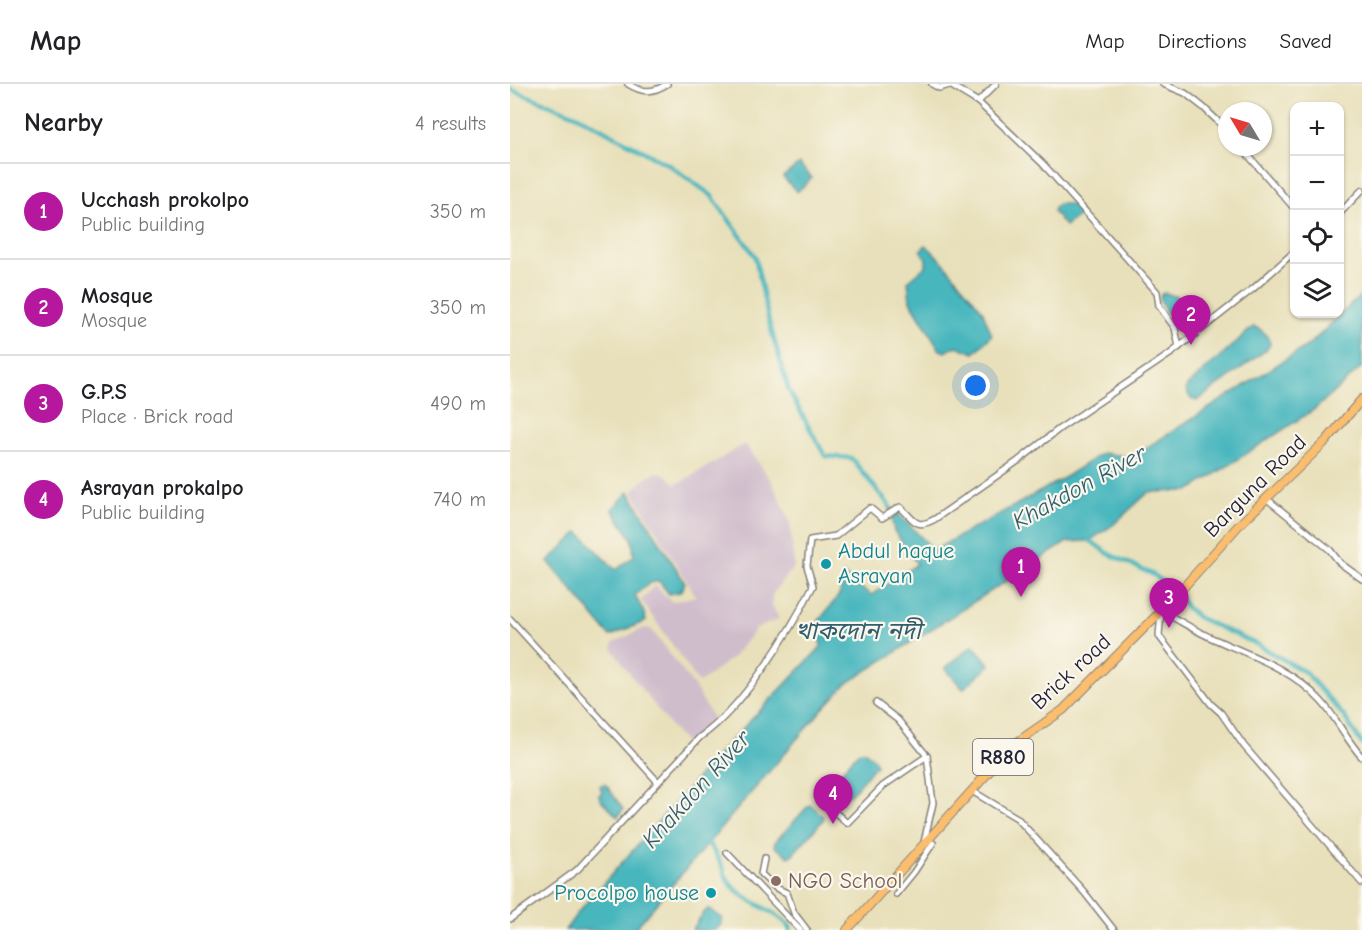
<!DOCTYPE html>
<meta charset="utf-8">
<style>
:root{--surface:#fff;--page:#f6f6f6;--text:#202124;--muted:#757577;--line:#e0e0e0;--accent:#b5179e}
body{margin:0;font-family:"Comic Neue","Noto Sans Bengali",sans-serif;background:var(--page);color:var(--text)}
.controls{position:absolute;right:18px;top:18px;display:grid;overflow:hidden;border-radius:12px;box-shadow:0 2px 4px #0004}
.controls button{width:54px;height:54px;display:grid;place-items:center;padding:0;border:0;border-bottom:2px solid var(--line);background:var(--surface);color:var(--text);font:30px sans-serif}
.compass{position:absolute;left:708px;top:18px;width:54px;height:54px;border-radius:50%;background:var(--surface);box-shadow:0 2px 4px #0004;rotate:308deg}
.you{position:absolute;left:466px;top:302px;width:21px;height:21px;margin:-15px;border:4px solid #fff;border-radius:50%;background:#1a73e8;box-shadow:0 0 0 9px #1a73e833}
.badge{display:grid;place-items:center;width:39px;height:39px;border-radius:50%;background:var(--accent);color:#fff;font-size:20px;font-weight:700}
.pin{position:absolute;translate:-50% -50px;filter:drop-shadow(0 2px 3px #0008)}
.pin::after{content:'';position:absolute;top:32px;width:21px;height:18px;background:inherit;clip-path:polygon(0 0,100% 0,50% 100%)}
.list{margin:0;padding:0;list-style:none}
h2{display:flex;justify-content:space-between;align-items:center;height:78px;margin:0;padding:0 24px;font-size:26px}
h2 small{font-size:20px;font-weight:400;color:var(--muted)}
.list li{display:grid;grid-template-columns:39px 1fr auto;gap:18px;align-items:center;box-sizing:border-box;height:96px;padding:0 24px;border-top:2px solid var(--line)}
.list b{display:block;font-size:22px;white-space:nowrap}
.list p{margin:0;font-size:20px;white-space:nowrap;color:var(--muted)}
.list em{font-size:20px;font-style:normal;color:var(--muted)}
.icon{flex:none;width:33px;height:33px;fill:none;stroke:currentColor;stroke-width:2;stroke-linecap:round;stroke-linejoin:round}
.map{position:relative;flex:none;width:852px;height:846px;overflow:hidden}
header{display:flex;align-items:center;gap:36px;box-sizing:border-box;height:84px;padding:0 30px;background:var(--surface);border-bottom:2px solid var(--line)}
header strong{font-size:28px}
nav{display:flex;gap:33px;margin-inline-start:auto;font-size:21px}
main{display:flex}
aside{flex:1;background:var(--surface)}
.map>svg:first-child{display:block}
.industrial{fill:#d0bdcc}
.water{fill:#47b6bd;stroke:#346c7c;stroke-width:1.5}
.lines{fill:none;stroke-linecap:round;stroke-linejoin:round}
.canal{stroke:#47b6bd;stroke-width:4.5}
.minor-casing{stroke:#85817a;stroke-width:8}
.primary-casing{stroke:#85817a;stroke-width:10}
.minor{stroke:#fff;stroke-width:5}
.primary{stroke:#fbbd6e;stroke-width:8}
.culture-dot{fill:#0f9aa8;stroke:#fbf7ec;stroke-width:2}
.education-dot{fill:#8d6e63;stroke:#fbf7ec;stroke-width:2}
.labels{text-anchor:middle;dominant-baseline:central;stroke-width:4.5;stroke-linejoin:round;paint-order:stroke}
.shield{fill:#fbf7ec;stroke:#636270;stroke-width:1.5}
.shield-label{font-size:21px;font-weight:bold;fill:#22223b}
.street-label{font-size:22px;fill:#22223b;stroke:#fbf7ec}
.culture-label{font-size:22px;fill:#0d838f;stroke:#fbf7ec;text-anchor:start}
.education-label{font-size:22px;fill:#785e54;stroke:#fbf7ec;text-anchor:start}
.water-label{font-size:24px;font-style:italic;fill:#315d6f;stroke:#fbf7ec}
</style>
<header>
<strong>Map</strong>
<nav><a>Map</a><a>Directions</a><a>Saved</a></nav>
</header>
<main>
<aside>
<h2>Nearby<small>4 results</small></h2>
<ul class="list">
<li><span class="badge">1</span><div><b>Ucchash prokolpo</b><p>Public building</p></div><em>350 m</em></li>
<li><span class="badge">2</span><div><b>Mosque</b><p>Mosque</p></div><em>350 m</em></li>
<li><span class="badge">3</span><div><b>G.P.S</b><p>Place · Brick road</p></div><em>490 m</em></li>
<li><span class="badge">4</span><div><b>Asrayan prokalpo</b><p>Public building</p></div><em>740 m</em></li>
</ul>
</aside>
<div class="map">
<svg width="852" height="846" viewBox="0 0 852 846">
<rect width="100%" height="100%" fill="#fbf7ec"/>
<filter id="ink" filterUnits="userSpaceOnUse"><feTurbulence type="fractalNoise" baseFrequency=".0167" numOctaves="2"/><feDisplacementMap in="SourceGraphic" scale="12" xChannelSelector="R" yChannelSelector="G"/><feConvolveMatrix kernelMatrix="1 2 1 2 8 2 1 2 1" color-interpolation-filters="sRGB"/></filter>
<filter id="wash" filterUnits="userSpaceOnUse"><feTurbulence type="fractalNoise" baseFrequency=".008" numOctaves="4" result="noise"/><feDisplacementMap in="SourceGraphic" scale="24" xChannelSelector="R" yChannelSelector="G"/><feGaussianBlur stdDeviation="1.35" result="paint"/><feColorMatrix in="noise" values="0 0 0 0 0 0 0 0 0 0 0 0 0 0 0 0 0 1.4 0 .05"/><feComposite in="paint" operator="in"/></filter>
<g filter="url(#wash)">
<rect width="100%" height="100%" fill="#e8e0ba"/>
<g class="industrial">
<path d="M235,360L262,398L280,437L284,482L262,511V521L269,535L246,545L222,574L189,599L131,516L145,501L162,518L186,512L122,407L140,391L148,388L158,392L165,400L173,397Z"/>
<path d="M134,544L141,545L184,602L203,634L201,643L181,658L174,657L166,649L117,586L102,564L103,559Z"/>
</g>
<g class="water">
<path d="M289,80L302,94L287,108L273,93Z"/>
<path d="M549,120H563L570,128V131L555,142L543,127L545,122Z"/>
<path d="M416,161L433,178L472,226L482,251L464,269L447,262L435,268L430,266L400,217L398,197L416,182V175L411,166Z"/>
<path d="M655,209C671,213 687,220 694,235L693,239L677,230L667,233L656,229L650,216L651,210Z"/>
<path d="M852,210V283L805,325L679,407L639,408L603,441L579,457L557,458L336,600L310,628L124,846H55L69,827L212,666L311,563L308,538L330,510L333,490L361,511L407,480L384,447L379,421L424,466L549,397L592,369L622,373L800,260Z"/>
<path d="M743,243C750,243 760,253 760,261L756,266L687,317L681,315L676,306L677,302Z"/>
<path d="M119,408L175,499L170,508L159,510L149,497L140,499L125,511L134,529L136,537L100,552L38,477L69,448L106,486L124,472L122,455L102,425Z"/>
<path d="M463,561L480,581L453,605L435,584Z"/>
<path d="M350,667H354L365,676L366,681L340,711L333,713L319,701L345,672Z"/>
<path d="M93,700L96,701L113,725L108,733L90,715L89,711L92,708L90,702Z"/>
<path d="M300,720L313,732V736L283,770L279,773L264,762L265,758Z"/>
<path d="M199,825L212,834L211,840L206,846H182L194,828Z"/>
</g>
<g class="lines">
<g class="canal">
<path d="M0,5L66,31L159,81L201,111L245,172L259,238L279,307L315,372L341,374L379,421"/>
<path d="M577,454L597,469L644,491L656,500L668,511L677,524L689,534L748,561L795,588L834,632L852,660"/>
<path d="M199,760C204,768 210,776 213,785C216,793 218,799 225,805C242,821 267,827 280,843V846"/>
</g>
</g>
</g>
<g filter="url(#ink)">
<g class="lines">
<g class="minor-casing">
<g id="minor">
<path d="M118,0C132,9 143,9 157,0"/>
<path d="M422,0L429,4L440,1L468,18L533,80L647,208L649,222L665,244L669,263"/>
<path d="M653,0L675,9L693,23L717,46"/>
<path d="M468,18L486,0"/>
<path d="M731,63L784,124"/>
<path d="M830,129L852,106"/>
<path d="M757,415L820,466L830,479L852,495"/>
<path d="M0,535L148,698"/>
<path d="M366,619L388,636L417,672L423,719L414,758"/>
<path d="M852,673C836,656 827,634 811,617C782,585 742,572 704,555C685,547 669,536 651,527L649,552L701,620L711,629L734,662L852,799"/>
<path d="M462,707L507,734L574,808L604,846"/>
<path d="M308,713L337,739L373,702L417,672"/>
<path d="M217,769L290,846"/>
<path d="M254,775L251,790L266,804L277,809L284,829L297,846"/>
<path d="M386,810L404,788L423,759"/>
<path d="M0,835L67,786L190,653C233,624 279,549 303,502L297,482L300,456L326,452L360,424L372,434L390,423C405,436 405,446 425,435L508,377L549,345L660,270L744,204L784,168"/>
</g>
</g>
<g class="primary-casing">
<path id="primary" d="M337,846L503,661L553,626L663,515L729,441L816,357L852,315"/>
</g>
<use href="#minor" class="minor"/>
<use href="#primary" class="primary"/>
</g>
</g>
<g class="culture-dot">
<circle cx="316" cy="480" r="6"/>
<circle cx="201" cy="809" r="6"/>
</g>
<circle class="education-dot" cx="266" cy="797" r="6"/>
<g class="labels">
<rect class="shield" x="463" y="655" width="60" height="36" rx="4.5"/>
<g class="shield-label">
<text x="493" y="673">R880</text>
</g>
<g class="street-label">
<text transform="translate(745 402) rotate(-45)">Barguna Road</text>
<text transform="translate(561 588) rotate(-43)">Brick road</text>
</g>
<g class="culture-label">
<text x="328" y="467">Abdul haque<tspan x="328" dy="25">Asrayan</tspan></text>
<text x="189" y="809" text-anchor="end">Procolpo house</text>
</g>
<g class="education-label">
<text x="278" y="797">NGO School</text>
</g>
<g class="water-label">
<text transform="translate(569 403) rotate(-29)">Khakdon River</text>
<text x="348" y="547">খাকদোন নদী</text>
<text transform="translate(186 705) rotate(-48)">Khakdon River</text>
</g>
</g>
</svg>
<div class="controls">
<button>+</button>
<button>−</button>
<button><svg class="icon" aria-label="locate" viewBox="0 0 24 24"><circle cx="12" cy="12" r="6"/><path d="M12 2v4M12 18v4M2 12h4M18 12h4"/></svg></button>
<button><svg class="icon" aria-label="layers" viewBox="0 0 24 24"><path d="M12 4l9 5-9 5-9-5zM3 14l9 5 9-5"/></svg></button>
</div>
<svg class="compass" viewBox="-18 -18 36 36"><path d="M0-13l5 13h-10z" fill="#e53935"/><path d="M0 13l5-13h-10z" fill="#757577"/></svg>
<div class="you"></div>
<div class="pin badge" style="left:511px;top:513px">1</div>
<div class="pin badge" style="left:681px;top:261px">2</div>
<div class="pin badge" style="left:659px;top:544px">3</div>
<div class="pin badge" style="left:323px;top:740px">4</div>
</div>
</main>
